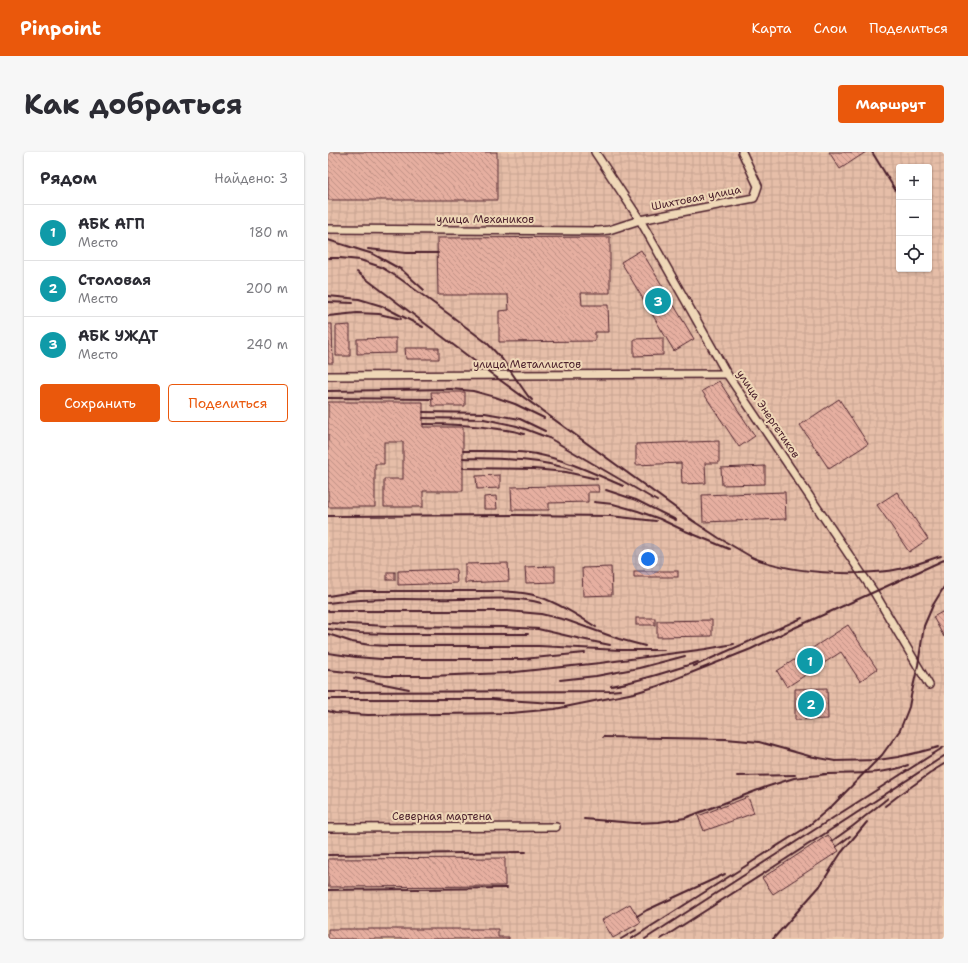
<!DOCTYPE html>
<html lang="ru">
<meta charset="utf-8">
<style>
:root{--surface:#fff;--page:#f7f7f7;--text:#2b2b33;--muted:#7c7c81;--line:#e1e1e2;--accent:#ea580c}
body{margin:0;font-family:"Shantell Sans",sans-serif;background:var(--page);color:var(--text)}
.controls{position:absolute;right:12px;top:12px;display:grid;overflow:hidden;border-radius:4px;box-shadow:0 1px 3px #0004}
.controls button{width:36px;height:36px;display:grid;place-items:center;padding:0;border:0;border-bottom:1px solid var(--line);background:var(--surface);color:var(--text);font:20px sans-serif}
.you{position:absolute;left:320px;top:407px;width:14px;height:14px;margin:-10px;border:3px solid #fff;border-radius:50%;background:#1a73e8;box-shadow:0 0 0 6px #1a73e833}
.badge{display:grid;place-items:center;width:26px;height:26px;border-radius:50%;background:var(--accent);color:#fff;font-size:13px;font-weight:700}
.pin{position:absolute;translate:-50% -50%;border:2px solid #fff;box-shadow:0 1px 4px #0006}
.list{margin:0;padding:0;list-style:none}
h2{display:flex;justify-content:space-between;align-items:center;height:52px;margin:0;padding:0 16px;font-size:17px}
h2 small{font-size:13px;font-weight:400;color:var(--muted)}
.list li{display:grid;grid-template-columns:26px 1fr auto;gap:12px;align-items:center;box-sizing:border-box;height:56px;padding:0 16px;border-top:1px solid var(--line)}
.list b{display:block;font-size:15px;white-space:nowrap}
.list p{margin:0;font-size:13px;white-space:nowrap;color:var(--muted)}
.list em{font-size:13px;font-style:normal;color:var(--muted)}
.actions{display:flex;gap:8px;padding:12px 16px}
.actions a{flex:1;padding:9px 0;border:1px solid var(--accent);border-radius:4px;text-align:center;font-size:14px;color:var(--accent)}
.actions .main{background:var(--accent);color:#fff}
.icon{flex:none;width:22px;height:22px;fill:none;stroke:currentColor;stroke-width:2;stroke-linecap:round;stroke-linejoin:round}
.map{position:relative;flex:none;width:616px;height:787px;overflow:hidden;border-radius:4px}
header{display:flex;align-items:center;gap:24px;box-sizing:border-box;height:56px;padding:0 20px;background:var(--accent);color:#fff}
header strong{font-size:19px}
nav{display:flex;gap:22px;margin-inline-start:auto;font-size:14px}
.intro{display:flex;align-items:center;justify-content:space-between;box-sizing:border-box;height:96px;padding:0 24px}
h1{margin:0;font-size:28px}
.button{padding:10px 18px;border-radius:4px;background:var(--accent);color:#fff;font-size:14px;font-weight:700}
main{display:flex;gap:24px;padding:0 24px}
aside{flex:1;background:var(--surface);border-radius:4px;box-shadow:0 1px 3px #0004}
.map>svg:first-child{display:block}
.industrial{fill:url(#industrial-grid);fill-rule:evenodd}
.building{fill:url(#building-back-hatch);stroke:#4a1f2b}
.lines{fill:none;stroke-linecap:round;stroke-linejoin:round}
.minor-casing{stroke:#4a1f2b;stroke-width:10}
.minor{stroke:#efd7b7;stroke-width:7}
.rail{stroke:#4a1f2b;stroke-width:2}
.labels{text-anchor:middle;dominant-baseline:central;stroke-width:4;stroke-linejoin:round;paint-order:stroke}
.street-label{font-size:11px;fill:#4a1f2b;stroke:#efd7b7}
</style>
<header>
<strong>Pinpoint</strong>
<nav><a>Карта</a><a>Слои</a><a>Поделиться</a></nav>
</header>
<div class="intro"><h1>Как добраться</h1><a class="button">Маршрут</a></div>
<main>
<aside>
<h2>Рядом<small>Найдено: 3</small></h2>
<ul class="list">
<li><span class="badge" style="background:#0f9aa8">1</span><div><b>АБК АГП</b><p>Место</p></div><em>180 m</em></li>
<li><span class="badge" style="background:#0f9aa8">2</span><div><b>Столовая</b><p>Место</p></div><em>200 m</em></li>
<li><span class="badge" style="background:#0f9aa8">3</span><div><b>АБК УЖДТ</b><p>Место</p></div><em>240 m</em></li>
</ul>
<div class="actions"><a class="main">Сохранить</a><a>Поделиться</a></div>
</aside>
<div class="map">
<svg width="616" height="787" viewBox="0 0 616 787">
<defs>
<pattern id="industrial-grid" width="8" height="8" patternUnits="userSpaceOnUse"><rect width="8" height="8" fill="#e6bea8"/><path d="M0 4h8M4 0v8" fill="none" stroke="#c7a391"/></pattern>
<pattern id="building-back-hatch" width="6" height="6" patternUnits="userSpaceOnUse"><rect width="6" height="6" fill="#e6afa0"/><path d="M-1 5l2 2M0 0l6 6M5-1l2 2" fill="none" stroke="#bc8e83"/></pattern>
</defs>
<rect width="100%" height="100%" fill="#efceb2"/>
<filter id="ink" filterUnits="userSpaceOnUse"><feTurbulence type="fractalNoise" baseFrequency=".025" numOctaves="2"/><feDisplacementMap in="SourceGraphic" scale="8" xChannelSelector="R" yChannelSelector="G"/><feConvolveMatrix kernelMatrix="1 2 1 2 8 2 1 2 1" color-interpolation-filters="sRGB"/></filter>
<g filter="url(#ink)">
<path class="industrial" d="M0,0H616V787H0ZM571,15H601V117H571Z"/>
<g class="building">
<rect x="0" y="0" width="169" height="48"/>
<path d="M501,0H538L512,17Z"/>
<path d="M282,85V141H253L254,153H280L281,180H267V189L171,190V159L181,158L180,143H110L109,86Z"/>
<path d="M313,98L366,187L346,199L293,110Z"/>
<path d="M0,172H4L5,211H0Z"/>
<path d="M22,173V204H8V174Z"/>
<path d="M68,186V201L29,202V187Z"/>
<path d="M335,186V203L306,204V187Z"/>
<path d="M77,196H111V207H78Z"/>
<path d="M391,229L427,284L411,295L374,239Z"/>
<path d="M103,240H137V254H104Z"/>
<path d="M511,247L540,292L501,317L472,273Z"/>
<path d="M0,250H95V275H135V339H95V355H56V327H75V290H56V312H47V355H0Z"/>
<path d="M391,289V311H377L378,331L354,332L353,311L308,313V292Z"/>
<path d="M437,314V332L394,333L393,316Z"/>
<path d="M172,323V336L149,337L148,324Z"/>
<path d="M270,333L271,340H260V350L221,351V358H184L183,335Z"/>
<path d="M457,340L458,367L375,370L374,343Z"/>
<path d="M569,340L600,387L581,400L549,353Z"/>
<path d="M168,344L169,357H156V345Z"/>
<path d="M180,411L181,429L137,431V412Z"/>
<path d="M227,414V430L198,431L197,415Z"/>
<path d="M283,415L284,443L255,444L254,416Z"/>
<path d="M128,417L129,431L70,433V419Z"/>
<rect x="306" y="419" width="44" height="6"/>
<rect x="59" y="420" width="8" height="8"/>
<path d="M616,459V485L605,465Z"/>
<rect x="308" y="466" width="19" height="7"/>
<path d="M384,468V484L329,485V469Z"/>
<path d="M520,473L549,517L532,529L513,500L459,535L449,519Z"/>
<path d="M499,536L500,567L467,568V537Z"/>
<path d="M420,645L426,661L376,679L370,664Z"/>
<path d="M500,683L511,699L445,742L434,726Z"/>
<path d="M177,706V734L0,735V707Z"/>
<path d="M302,752L313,770L285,786L274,768Z"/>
<path d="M0,777H170V785H181V787H0Z"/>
</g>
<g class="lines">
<g class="minor-casing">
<g id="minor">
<path d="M267,0L312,68L399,222L546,440L601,533"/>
<path d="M0,77L271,79L281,78L312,68L426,46L430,34L414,0"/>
<path d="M0,224L399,222"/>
<path d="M0,676L228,675"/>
</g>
</g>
<use href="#minor" class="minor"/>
<g class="rail">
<path d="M544,0L571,44"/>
<path d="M0,88L45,102L74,118L96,138"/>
<path d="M40,97L78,101H110"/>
<path d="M0,106H12L32,108L53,115L71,126L122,163L159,191L174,207L200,244L204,248"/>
<path d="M29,120L165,223L367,370"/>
<path d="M0,144L31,147L54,154L95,175"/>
<path d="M0,150L25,151"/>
<path d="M0,164L29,161L51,162L73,167"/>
<path d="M0,239L123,237L145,239L167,245L187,252L216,266"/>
<path d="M0,246L104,247"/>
<path d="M95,260L157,261L192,267L217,279"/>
<path d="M95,266L156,267L189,274L221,286L329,349"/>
<path d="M95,272C120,272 145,273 171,277C179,278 188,279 196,282"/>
<path d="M135,299C159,299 184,298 208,302C239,308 267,322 295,334"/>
<path d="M135,306C171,307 209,306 244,318"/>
<path d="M135,316L205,317L238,320L269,327"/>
<path d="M278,338L308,348L348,368"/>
<path d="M266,350L285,352L310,359L332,367L355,378L401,397"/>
<path d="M0,364L189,363L282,364L328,369"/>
<path d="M362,367L391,386L427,407"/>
<path d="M423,405C458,419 495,422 532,421C543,420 555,420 566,418C582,415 597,409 613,404"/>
<path d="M0,444L31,439H171C184,440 197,440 209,444C230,451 249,463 268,475"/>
<path d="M0,451C43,445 88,448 131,447C156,447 188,444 213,451"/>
<path d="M0,459H180L213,462L238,468L291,487L317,494"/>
<path d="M0,471L59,474L175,475L210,477L253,487L282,493"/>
<path d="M0,477L31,481L60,482H200"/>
<path d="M0,482L24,490L42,493L60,494H211L292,498H336"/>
<path d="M0,501L28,505L53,507H195L257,501"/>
<path d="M366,514L474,466"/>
<path d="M0,518L58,524H101L178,521L272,511L378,497L406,492"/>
<path d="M26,526L81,537"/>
<path d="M232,528L268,524L311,516L357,504"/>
<path d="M283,534C313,529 341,519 370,510"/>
<path d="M0,540L282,539L292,538"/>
<path d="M0,547H164L184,549"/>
<path d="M178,548L225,551H236"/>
<path d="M0,559L7,561L40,563L183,561L227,557L306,541L330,534L423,497L466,476L546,440L616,408"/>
<path d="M275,585L398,587L431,590L481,604L507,609L550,608L570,605L592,600L611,595"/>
<path d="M603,620L616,612"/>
<path d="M495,622C521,621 557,623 580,613"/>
<path d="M409,624L467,623"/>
<path d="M557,654L570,644L607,618"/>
<path d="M256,667L307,671L331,670L357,666L438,635L466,626L500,622"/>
<path d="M478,676L504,654L554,603L572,578L581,555L583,544L590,513L596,474L605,453L616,435"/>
<path d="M504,689L525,674L560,646"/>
<path d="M508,695L522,684"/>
<path d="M0,703L198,700"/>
<path d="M0,738L179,736"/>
<path d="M309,764L319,758L397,722"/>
<path d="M293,787L308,778"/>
<path d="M303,787L482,673"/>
<path d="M317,787L511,662L616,595"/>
<path d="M333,787L441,718L616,604"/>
<path d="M445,787L492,734L513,701L539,670"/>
</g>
</g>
</g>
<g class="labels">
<g class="street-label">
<text transform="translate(368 46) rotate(-11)">Шихтовая улица</text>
<text x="157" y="67">улица Механиков</text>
<text x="199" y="212">улица Металлистов</text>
<text transform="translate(440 262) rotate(56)">улица Энергетиков</text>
<text x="114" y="664">Северная мартена</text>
</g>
</g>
</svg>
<div class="controls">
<button>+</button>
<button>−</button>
<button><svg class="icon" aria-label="locate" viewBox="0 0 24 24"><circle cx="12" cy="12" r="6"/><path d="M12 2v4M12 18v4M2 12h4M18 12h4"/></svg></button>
</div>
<div class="you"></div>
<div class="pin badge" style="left:482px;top:509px;background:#0f9aa8">1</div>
<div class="pin badge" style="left:483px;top:552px;background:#0f9aa8">2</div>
<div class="pin badge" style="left:330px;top:149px;background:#0f9aa8">3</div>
</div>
</main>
